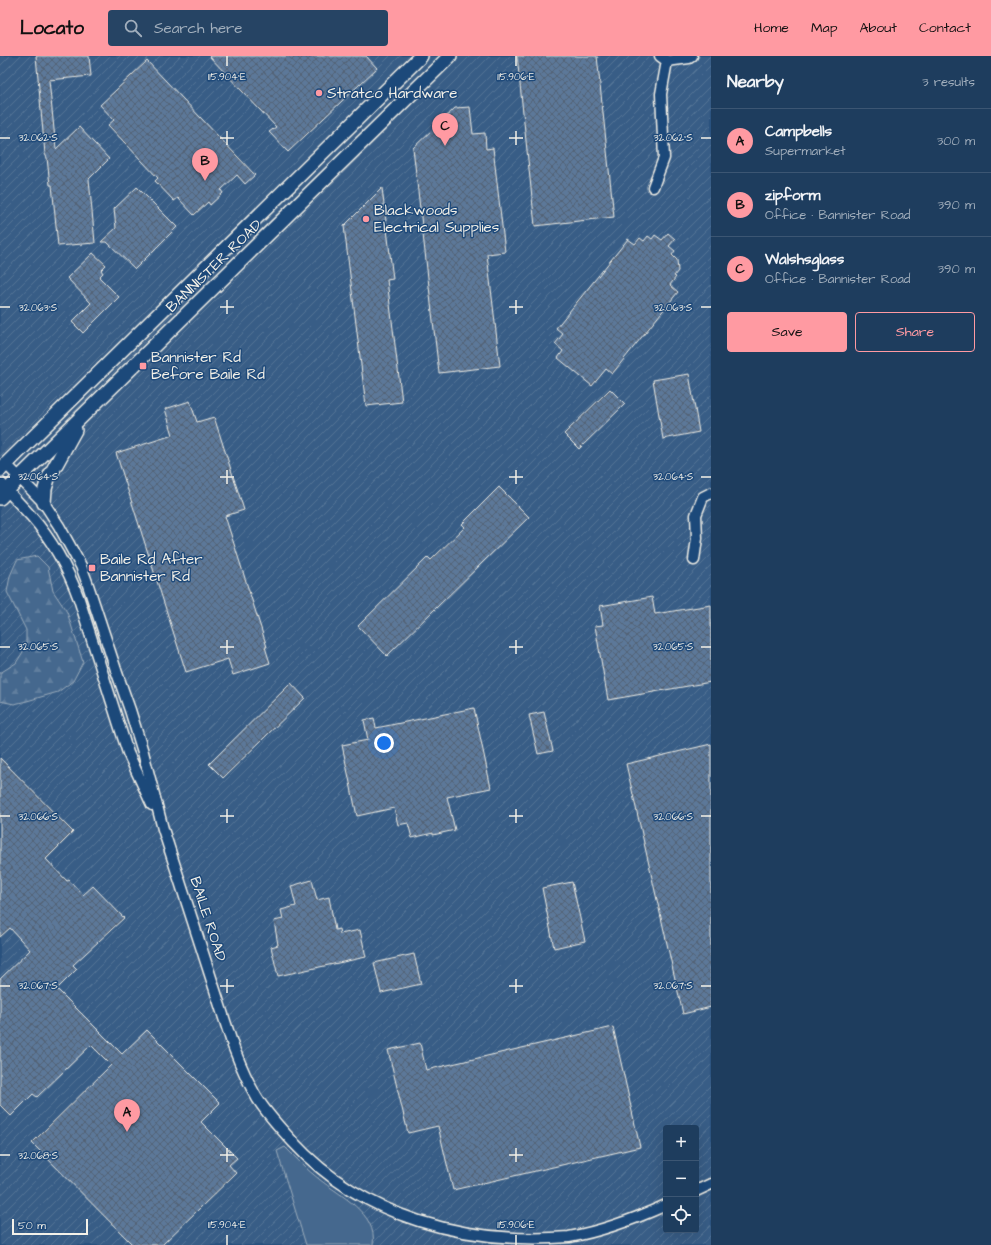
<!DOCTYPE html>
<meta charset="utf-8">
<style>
:root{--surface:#1e3d5e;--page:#264464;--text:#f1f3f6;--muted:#a1aebc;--line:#3c5673;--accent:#ff9aa2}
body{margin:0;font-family:"Architects Daughter",sans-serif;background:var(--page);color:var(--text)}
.controls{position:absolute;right:12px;bottom:12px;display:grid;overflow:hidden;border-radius:4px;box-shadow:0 4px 16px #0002}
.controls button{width:36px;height:36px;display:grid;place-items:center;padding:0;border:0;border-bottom:1px solid var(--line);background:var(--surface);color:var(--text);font:20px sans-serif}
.scale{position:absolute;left:12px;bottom:10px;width:76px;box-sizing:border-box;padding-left:4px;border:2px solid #f4f1e8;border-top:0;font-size:11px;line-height:14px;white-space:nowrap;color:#f4f1e8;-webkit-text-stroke:3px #1f4a7a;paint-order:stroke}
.you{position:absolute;left:384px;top:687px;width:14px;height:14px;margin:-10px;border:3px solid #fff;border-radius:50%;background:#1a73e8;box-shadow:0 0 0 6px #1a73e833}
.badge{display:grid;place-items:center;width:26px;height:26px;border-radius:50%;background:var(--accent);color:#111;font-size:13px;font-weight:700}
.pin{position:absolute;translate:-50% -33px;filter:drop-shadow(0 1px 2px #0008)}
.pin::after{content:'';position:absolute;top:21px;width:14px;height:12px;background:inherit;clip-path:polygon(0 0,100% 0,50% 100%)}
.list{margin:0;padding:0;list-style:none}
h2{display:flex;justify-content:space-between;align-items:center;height:52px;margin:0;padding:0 16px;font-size:17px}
h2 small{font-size:13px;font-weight:400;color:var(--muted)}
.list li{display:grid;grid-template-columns:26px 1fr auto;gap:12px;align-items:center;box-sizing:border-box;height:64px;padding:0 16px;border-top:1px solid var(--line)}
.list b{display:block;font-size:15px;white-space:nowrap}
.list p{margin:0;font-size:13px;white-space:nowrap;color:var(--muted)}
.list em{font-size:13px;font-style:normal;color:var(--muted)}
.actions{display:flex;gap:8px;padding:12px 16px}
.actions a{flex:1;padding:9px 0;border:1px solid var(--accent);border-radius:4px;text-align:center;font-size:14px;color:var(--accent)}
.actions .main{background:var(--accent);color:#111}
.icon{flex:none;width:22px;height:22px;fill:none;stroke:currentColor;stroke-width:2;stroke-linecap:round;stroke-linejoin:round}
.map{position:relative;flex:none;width:711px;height:1189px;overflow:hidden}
header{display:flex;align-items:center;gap:24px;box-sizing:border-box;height:56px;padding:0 20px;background:var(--accent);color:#111}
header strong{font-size:19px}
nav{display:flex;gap:22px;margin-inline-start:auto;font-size:14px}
.search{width:280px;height:36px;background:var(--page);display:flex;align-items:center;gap:10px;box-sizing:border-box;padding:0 14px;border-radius:4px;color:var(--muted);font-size:15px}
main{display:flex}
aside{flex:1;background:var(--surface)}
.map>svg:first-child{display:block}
.industrial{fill:url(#industrial-furrows);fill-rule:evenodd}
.green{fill:#45688e;stroke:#9cacbb}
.forest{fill:url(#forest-firs);stroke:#9cacbb}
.building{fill:url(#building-cross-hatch);stroke:#f4f1e8}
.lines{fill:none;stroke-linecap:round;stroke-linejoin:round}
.minor-casing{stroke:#f4f1e8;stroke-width:13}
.major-casing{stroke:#f4f1e8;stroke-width:16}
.minor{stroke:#1f4a7a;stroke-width:10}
.major{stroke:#1f4a7a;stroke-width:13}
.ticks{fill:none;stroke:#f4f1e8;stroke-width:1.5}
.poi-dot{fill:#ff9aa2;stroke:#1f4a7a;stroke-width:1.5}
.labels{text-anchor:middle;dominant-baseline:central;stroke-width:3;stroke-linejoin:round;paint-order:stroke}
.poi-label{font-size:15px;fill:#f4f1e8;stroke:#1f4a7a;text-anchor:start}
.street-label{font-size:15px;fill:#f4f1e8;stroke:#1f4a7a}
.ticks-label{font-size:10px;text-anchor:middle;fill:#f4f1e8;stroke:#1f4a7a;stroke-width:3;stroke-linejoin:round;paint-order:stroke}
</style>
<header>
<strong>Locato</strong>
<div class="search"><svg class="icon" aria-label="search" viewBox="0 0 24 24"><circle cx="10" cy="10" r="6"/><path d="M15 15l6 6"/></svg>Search here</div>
<nav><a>Home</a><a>Map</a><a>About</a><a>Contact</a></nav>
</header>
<main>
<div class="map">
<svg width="711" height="1189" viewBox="0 0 711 1189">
<defs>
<pattern id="industrial-furrows" width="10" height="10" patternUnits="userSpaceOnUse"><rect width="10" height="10" fill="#375d86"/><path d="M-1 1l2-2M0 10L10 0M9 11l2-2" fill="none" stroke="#557597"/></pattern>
<pattern id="forest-firs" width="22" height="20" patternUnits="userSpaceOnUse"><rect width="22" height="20" fill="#45688e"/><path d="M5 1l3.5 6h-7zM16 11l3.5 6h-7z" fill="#607e9e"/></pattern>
<pattern id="building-cross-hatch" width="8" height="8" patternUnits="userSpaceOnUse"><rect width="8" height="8" fill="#5b7899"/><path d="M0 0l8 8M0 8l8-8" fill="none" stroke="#536274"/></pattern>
</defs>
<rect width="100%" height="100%" fill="#28517e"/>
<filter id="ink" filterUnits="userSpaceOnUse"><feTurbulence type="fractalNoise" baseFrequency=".025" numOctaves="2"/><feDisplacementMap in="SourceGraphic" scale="8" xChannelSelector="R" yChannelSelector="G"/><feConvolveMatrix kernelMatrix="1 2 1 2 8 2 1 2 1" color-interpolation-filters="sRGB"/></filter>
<g filter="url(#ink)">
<path class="industrial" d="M0,0H711V1189H0ZM666,1072H696V1174H666Z"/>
<path class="green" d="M285,1091C296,1102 307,1114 319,1123C340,1140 378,1157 373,1189H306L277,1095Z"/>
<path class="forest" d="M37,500L48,511L53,535L67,556L83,606L73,625L58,636L27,645L14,648L0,645V617L16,607L26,591V574L7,536L10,520L17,504Z"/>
<g class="building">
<path d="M36,0H89L91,20L49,24L56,93L79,71L109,103L89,123L95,187L58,190L52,129H50L47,102L45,98Z"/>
<path d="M209,0H366L377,12L288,96L269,76L276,71Z"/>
<path d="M517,0H597L614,161L535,170Z"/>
<path d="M147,5L255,119L245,128L237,119L221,134L223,137L210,149L208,146L194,159L178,142L174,145L155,125L158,122L108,69L114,64L100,49Z"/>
<path d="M470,51L473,78L485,77L486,93L493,92L505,196L487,198L500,310L439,317L413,92L455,52Z"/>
<path d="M137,131L177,171L135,213L107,186H101L116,172L114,153Z"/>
<path d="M382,132L393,223L387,224L402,346L366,350L344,170Z"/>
<path d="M668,177L675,183L669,190L675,195L672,199L677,204L678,215L674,220L676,221L670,229L678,236L612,318L606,313L592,330L558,302L563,295L555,288L563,278L556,272L628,183L635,188L640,182L644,185L648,180L652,183L655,179L662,184Z"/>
<path d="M93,197L106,209L101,214L103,217L99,221L119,241L83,277L72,266L91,247L67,222Z"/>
<path d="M689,318L699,376L663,383L653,324Z"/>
<path d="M610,333L625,348L579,393L564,378Z"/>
<path d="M190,345L197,366L214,361L244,454L225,460L267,591H265L270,607L233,619L228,603L186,616L116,397L173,379L165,353Z"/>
<path d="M499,431L529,461L387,600L358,570L428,501L431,504L465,471L462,468Z"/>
<path d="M652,541L655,558L711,549V626L608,644L595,570L603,569L600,550Z"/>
<path d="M291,627L305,642L223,722L209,708Z"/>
<path d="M474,652L491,732L447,741L455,774L433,779V777L412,782L408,767L398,769L394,752L357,760L342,689L368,684L364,664L374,662L376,672Z"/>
<path d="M544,656L553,695L538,698L529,659Z"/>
<path d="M711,688V951L683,958L626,708Z"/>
<path d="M0,702L73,776L46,803L67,825L69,824L83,839L93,830L124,862L73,909L77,913L57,933L122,998L147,974L220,1047L201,1066L237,1102L229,1109L236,1117L162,1189H133L32,1087L111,1009L91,989L37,1041L33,1038L11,1060L0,1049V923L30,894L10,872L0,881Z"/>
<path d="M312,824L317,844L329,841L335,874L339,873L340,878L360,874L366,901L278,920L271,891L278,889L274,865L283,863L281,854L296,850L291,830Z"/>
<path d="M572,826L585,885L554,892L542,832Z"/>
<path d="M414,898L421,928L381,937L374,907Z"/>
<path d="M613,971L640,1091L453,1134L438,1070L408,1077L388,994L420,987L426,1014Z"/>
</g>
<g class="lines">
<g class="minor-casing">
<g id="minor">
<path d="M660,0L667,5L689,2L692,0"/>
<path d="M653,131L664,102L661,38L667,5"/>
<path d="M6,408L44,447L59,470L81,510L87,526L117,617L130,654L143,696L163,773L233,990C240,1008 247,1025 257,1042C267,1058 280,1072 293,1086C363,1162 467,1189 569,1181C603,1175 635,1163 666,1149"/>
<path d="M0,426C10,438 21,449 31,460C53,485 68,513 79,543L128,697L152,749"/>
<path d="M694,504L697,482L696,459L703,441L711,437"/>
<path d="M696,1135L711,1128"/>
</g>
</g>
<g class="major-casing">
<g id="major">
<path d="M0,414L421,0"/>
<path d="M0,442L20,421L450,0"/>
<path d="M44,447L45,433L48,423L75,374"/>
</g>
</g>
<use href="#minor" class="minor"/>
<use href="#major" class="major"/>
</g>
</g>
<path class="ticks" d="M227,0V10M516,0V10M227,75V89M516,75V89M0,82H10M220,82H234M509,82H523M701,82H711M227,244V258M516,244V258M0,251H10M220,251H234M509,251H523M701,251H711M227,414V428M516,414V428M0,421H10M220,421H234M509,421H523M701,421H711M227,584V598M516,584V598M0,591H10M220,591H234M509,591H523M701,591H711M227,753V767M516,753V767M0,760H10M220,760H234M509,760H523M701,760H711M227,923V937M516,923V937M0,930H10M220,930H234M509,930H523M701,930H711M227,1092V1106M516,1092V1106M0,1099H10M220,1099H234M509,1099H523M227,1179V1189M516,1179V1189"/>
<g class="poi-dot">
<circle cx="319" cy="37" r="4"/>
<circle cx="366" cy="163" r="4"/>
<rect x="139" y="306" width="8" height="8" rx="2"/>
<rect x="88" y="508" width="8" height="8" rx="2"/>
</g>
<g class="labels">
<g class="poi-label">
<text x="327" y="37">Stratco Hardware</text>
<text x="374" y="154">Blackwoods<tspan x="374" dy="17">Electrical Supplies</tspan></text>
<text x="151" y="301">Bannister Rd<tspan x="151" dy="17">Before Baile Rd</tspan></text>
<text x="100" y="503">Baile Rd After<tspan x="100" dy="17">Bannister Rd</tspan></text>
</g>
<g class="street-label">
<text transform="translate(214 210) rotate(-44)">BANNISTER ROAD</text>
<text transform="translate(208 863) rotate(72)">BAILE ROAD</text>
</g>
</g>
<g class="ticks-label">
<text x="227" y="24">115.904°E</text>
<text x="516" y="24">115.906°E</text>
<text x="38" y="85">32.062°S</text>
<text x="673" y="85">32.062°S</text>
<text x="38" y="255">32.063°S</text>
<text x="673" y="255">32.063°S</text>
<text x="38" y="424">32.064°S</text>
<text x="673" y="424">32.064°S</text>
<text x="38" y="594">32.065°S</text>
<text x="673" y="594">32.065°S</text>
<text x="38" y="764">32.066°S</text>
<text x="673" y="764">32.066°S</text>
<text x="38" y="933">32.067°S</text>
<text x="673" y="933">32.067°S</text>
<text x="38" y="1103">32.068°S</text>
<text x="227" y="1172">115.904°E</text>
<text x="516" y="1172">115.906°E</text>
</g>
</svg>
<div class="controls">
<button>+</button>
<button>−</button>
<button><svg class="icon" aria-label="locate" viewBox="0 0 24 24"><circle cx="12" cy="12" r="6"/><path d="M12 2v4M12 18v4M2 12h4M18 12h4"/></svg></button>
</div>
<div class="scale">50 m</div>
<div class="you"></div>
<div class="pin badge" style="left:127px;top:1076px">A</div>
<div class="pin badge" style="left:205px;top:125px">B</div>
<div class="pin badge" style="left:445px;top:90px">C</div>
</div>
<aside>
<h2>Nearby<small>3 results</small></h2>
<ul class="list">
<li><span class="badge">A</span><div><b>Campbells</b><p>Supermarket</p></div><em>300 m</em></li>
<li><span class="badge">B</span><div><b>zipform</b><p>Office · Bannister Road</p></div><em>390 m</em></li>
<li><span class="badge">C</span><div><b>Walshsglass</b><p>Office · Bannister Road</p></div><em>390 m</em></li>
</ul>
<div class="actions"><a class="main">Save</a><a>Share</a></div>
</aside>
</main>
